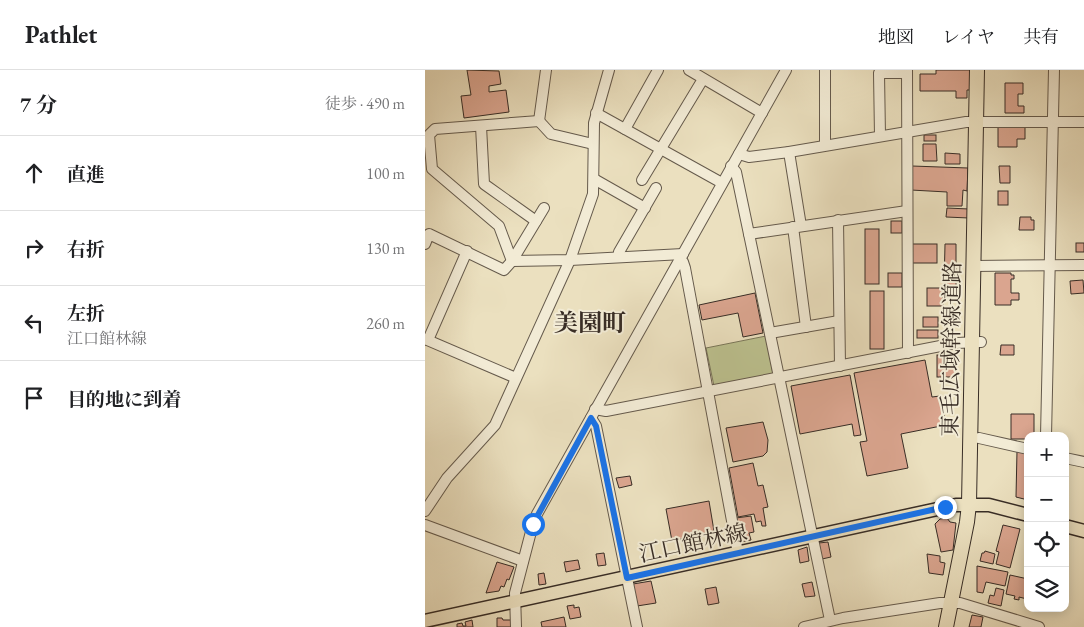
<!DOCTYPE html>
<html lang="ja">
<meta charset="utf-8">
<style>
:root{--surface:#fff;--page:#f6f6f6;--text:#202124;--muted:#757577;--line:#e0e0e0}
body{margin:0;font-family:"EB Garamond","Noto Serif JP",serif;background:var(--page);color:var(--text)}
.controls{position:absolute;right:15px;bottom:15px;display:grid;overflow:hidden;border-radius:10px;box-shadow:0 2px 12px #0003}
.controls button{width:45px;height:45px;display:grid;place-items:center;padding:0;border:0;border-bottom:1px solid var(--line);background:var(--surface);color:var(--text);font:25px sans-serif}
.stop{position:absolute;width:15px;height:15px;margin:-11px;border:4px solid #1a73e8;border-radius:50%;background:#fff}
.stop.end{background:#1a73e8;border-color:#fff;box-shadow:0 1px 5px #0008}
.list{margin:0;padding:0;list-style:none}
h2{display:flex;justify-content:space-between;align-items:center;height:65px;margin:0;padding:0 20px;font-size:21px}
h2 small{font-size:16px;font-weight:400;color:var(--muted)}
.list li{display:grid;grid-template-columns:32px 1fr auto;gap:15px;align-items:center;box-sizing:border-box;height:75px;padding:0 20px;border-top:1px solid var(--line)}
.list b{display:block;font-size:19px;white-space:nowrap}
.list p{margin:0;font-size:16px;white-space:nowrap;color:var(--muted)}
.list em{font-size:16px;font-style:normal;color:var(--muted)}
.icon{flex:none;width:28px;height:28px;fill:none;stroke:currentColor;stroke-width:2;stroke-linecap:round;stroke-linejoin:round}
.map{position:relative;flex:none;width:659px;height:557px;overflow:hidden}
header{display:flex;align-items:center;gap:30px;box-sizing:border-box;height:70px;padding:0 25px;background:var(--surface);border-bottom:1px solid var(--line)}
header strong{font-size:24px}
nav{display:flex;gap:28px;margin-inline-start:auto;font-size:18px}
main{display:flex}
aside{flex:1;background:var(--surface)}
.map>svg:first-child{display:block}
.green{fill:#bcc18f;stroke:#7a775a}
.building{fill:#daa58f;stroke:#382d26}
.lines{fill:none;stroke-linecap:round;stroke-linejoin:round}
.minor-casing{stroke:#655a4c;stroke-width:12}
.major-casing{stroke:#382d26;stroke-width:15}
.highway-casing{stroke:#382d26;stroke-width:16}
.minor{stroke:#f2ebd5;stroke-width:10}
.major{stroke:#ebe0bf;stroke-width:12}
.highway{stroke:#ebe0bf;stroke-width:14}
.route{stroke:#1a73e8;stroke-width:6}
.labels{text-anchor:middle;dominant-baseline:central;stroke-width:4;stroke-linejoin:round;paint-order:stroke}
.street-label{font-size:22px;fill:#382d26;stroke:#f2ebd5}
.neighbourhood-label{font-size:24px;font-weight:bold;fill:#382d26;stroke:#f2ebd5}
</style>
<header>
<strong>Pathlet</strong>
<nav><a>地図</a><a>レイヤ</a><a>共有</a></nav>
</header>
<main>
<aside>
<h2>7 分<small>徒歩 · 490 m</small></h2>
<ul class="list">
<li><svg class="icon" aria-label="ahead" viewBox="0 0 24 24"><path d="M12 20V5M6 11l6-6 6 6"/></svg><div><b>直進</b></div><em>100 m</em></li>
<li><svg class="icon" aria-label="right" viewBox="0 0 24 24"><path d="M7 20v-9h11M14 6l5 5-5 5"/></svg><div><b>右折</b></div><em>130 m</em></li>
<li><svg class="icon" aria-label="left" viewBox="0 0 24 24"><path d="M17 20v-9H6M10 6l-5 5 5 5"/></svg><div><b>左折</b><p>江口館林線</p></div><em>260 m</em></li>
<li><svg class="icon" aria-label="arrive" viewBox="0 0 24 24"><path d="M6 21V4h12l-3 4 3 4H6"/></svg><div><b>目的地に到着</b></div></li>
</ul>
</aside>
<div class="map">
<svg width="659" height="557" viewBox="0 0 659 557">
<rect width="100%" height="100%" fill="#ebe0bf"/>
<filter id="stains"><feTurbulence type="fractalNoise" baseFrequency=".004" numOctaves="4"/><feColorMatrix values="0 0 0 0 .2 0 0 0 0 .09 0 0 0 0 .02 0 0 0 .5 -.17"/></filter>
<radialGradient id="worn" r=".72"><stop offset=".6" stop-color="#630" stop-opacity="0"/><stop offset="1" stop-color="#630" stop-opacity=".3"/></radialGradient>
<path class="green" d="M341,266L348,304L289,316L281,278Z"/>
<g class="building">
<path d="M42,0L74,1L76,14L64,16V22L81,20L84,42L39,48L36,26L46,25Z"/>
<path d="M511,0H546V20H542V28H531V21H495V4H511Z"/>
<path d="M580,13H598V24H593V36H599V43H580Z"/>
<path d="M573,57H600V69H592V77H573Z"/>
<rect x="499" y="65" width="12" height="6"/>
<path d="M498,74H511L512,91H498Z"/>
<path d="M520,83L535,84V94H520Z"/>
<path d="M487,96L543,98L542,121L538,120L537,136H522V122L486,120Z"/>
<path d="M574,96H585V113H575Z"/>
<rect x="573" y="121" width="10" height="14"/>
<path d="M522,138L544,139V148L521,147Z"/>
<path d="M595,147H606V150H609V160H594Z"/>
<rect x="466" y="151" width="11" height="12"/>
<rect x="440" y="159" width="14" height="55"/>
<rect x="651" y="173" width="8" height="9"/>
<rect x="487" y="174" width="25" height="19"/>
<path d="M520,174H531V218H519Z"/>
<rect x="463" y="203" width="14" height="14"/>
<path d="M570,203H586V205H589V209H586V223H594V230H586V235H570Z"/>
<path d="M658,210L659,223L646,224L645,211Z"/>
<rect x="502" y="218" width="16" height="18"/>
<rect x="445" y="221" width="14" height="58"/>
<path d="M330,223L338,263L318,267L313,243L277,250L274,235Z"/>
<rect x="498" y="247" width="15" height="10"/>
<rect x="492" y="260" width="21" height="8"/>
<path d="M576,275H589V285H575Z"/>
<rect x="512" y="285" width="19" height="22"/>
<path d="M500,290L507,327L515,326L521,355L476,364L483,398L442,406L435,372L442,371L429,303Z"/>
<path d="M425,305L436,365L429,366L427,354L375,364L366,316Z"/>
<path d="M586,344H609V366H603V369H586Z"/>
<path d="M338,352L343,370L342,382L338,386L308,392L301,358Z"/>
<path d="M592,381L603,384V430L591,427Z"/>
<path d="M328,393L333,416L338,415L343,437L338,438L341,456H337L336,451L331,452L329,444L313,447L304,398Z"/>
<path d="M205,406L207,415L194,418L191,408Z"/>
<path d="M284,431L289,461L247,471L241,439Z"/>
<path d="M326,446L329,462L324,463L326,470L315,472L311,448Z"/>
<path d="M522,448L525,452L531,453L528,480L516,482L510,454L515,449Z"/>
<path d="M578,455L595,459L585,498L571,494L574,482L571,481Z"/>
<path d="M403,472L406,487L397,489L394,473Z"/>
<path d="M382,477L384,491L375,493L373,480Z"/>
<path d="M560,481L570,484L568,494L555,491L557,483H559Z"/>
<path d="M179,483L181,495L173,496L171,484Z"/>
<path d="M502,484L515,486V492L520,493L518,505L504,503Z"/>
<path d="M153,490L155,499L141,502L139,492Z"/>
<path d="M72,492L89,497L84,510L82,509L79,517L76,516L74,521L61,523Z"/>
<path d="M552,496L583,502L580,516L561,512L558,523L552,522Z"/>
<path d="M119,503L121,514L114,515L113,504Z"/>
<path d="M585,505L603,509L602,529L594,527V530L589,529L590,526L581,524Z"/>
<path d="M226,511L231,533L212,536L208,514Z"/>
<path d="M387,512L390,526L380,527L377,514Z"/>
<path d="M291,517L294,533L283,535L280,519Z"/>
<path d="M571,518L579,520L576,536L563,533L565,525L569,526Z"/>
<path d="M149,535V538L154,537L156,547L145,549L142,536Z"/>
<path d="M547,545L558,547L556,557H544Z"/>
<path d="M139,547L141,557H117L116,552Z"/>
<path d="M72,548H77L78,550H86V557H72Z"/>
<path d="M47,550L48,557H32V554L37,553L38,556H41L40,552Z"/>
</g>
<g class="lines">
<g class="minor-casing">
<g id="minor">
<path d="M264,0L337,43"/>
<path d="M400,0V75"/>
<path d="M482,0L483,283"/>
<path d="M171,43L297,113"/>
<path d="M114,51L126,64L168,74"/>
<path d="M114,51L121,0"/>
<path d="M56,56L59,114L111,151"/>
<path d="M200,59L233,0"/>
<path d="M455,66L454,3H482"/>
<path d="M364,82L376,156"/>
<path d="M314,84L324,87L364,82L541,52H659"/>
<path d="M306,96L311,102L405,550"/>
<path d="M169,109L220,138"/>
<path d="M217,110L278,9"/>
<path d="M413,150L415,296"/>
<path d="M368,157L381,257"/>
<path d="M324,164L482,141"/>
<path d="M0,174L4,164L79,200L87,191L119,138"/>
<path d="M193,187L194,182L231,118"/>
<path d="M255,189L258,192L260,198L313,483"/>
<path d="M87,191L74,156L7,99L4,65L10,59L114,51"/>
<path d="M87,191L145,190L258,184"/>
<path d="M549,196L659,195"/>
<path d="M345,263L414,251"/>
<path d="M0,269L91,308"/>
<path d="M3,270L42,181"/>
<path d="M170,339L181,341L531,273L556,272"/>
<path d="M166,348L171,356L212,557"/>
<path d="M621,366L629,0"/>
<path d="M554,368L603,379"/>
<path d="M640,388L659,392"/>
<path d="M0,441L22,408L70,355L145,190L168,124L169,53L184,0"/>
<path d="M0,455L98,491"/>
<path d="M91,557L90,523L108,454L112,444L361,0"/>
<path d="M379,557L418,548L515,533H535L614,557"/>
</g>
</g>
<g class="major-casing">
<g id="major">
<path d="M640,456L659,461"/>
<path d="M0,551L531,435H564L603,445"/>
</g>
</g>
<g class="highway-casing">
<path id="highway" d="M521,557L542,452L544,434L552,0"/>
</g>
<use href="#minor" class="minor"/>
<use href="#major" class="major"/>
<use href="#highway" class="highway"/>
</g>
<g class="lines">
<path class="route" d="M108,454L166,348L171,356L202,508L520,437"/>
</g>
<g class="labels">
<g class="street-label">
<text transform="translate(526 279) rotate(-89)">東毛広域幹線道路</text>
<text transform="translate(268 473) rotate(-12)">江口館林線</text>
</g>
<g class="neighbourhood-label">
<text x="165" y="252">美園町</text>
</g>
</g>
<rect width="100%" height="100%" filter="url(#stains)"/>
<rect width="100%" height="100%" fill="url(#worn)"/>
</svg>
<div class="controls">
<button>+</button>
<button>−</button>
<button><svg class="icon" aria-label="locate" viewBox="0 0 24 24"><circle cx="12" cy="12" r="6"/><path d="M12 2v4M12 18v4M2 12h4M18 12h4"/></svg></button>
<button><svg class="icon" aria-label="layers" viewBox="0 0 24 24"><path d="M12 4l9 5-9 5-9-5zM3 14l9 5 9-5"/></svg></button>
</div>
<div class="stop" style="left:108px;top:454px"></div>
<div class="stop end" style="left:520px;top:437px"></div>
</div>
</main>
